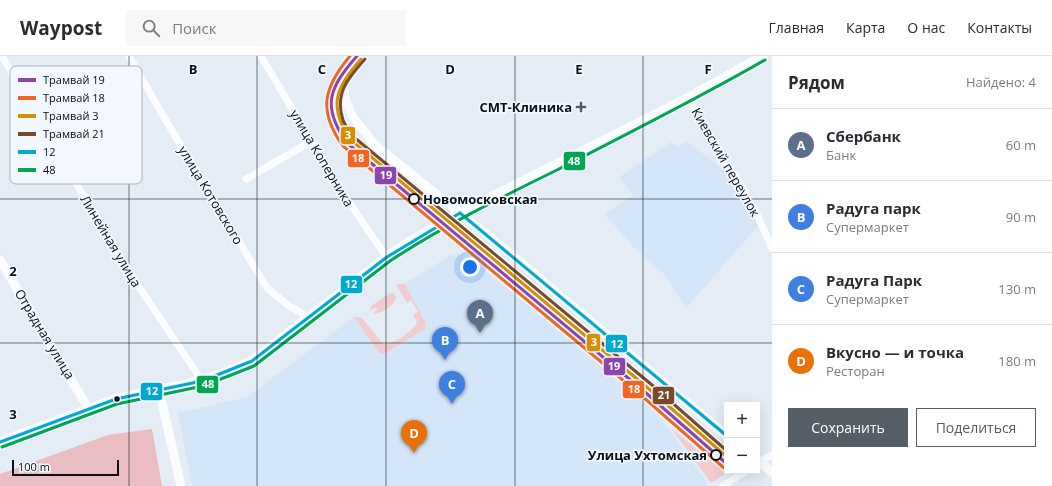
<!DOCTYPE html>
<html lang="ru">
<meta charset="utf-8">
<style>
:root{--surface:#fff;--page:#f7f7f7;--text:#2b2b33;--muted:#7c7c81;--line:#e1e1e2;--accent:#555d66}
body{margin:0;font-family:"Open Sans",sans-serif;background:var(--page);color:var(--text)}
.controls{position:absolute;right:12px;bottom:12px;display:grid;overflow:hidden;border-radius:0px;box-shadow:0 4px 16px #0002}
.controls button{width:36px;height:36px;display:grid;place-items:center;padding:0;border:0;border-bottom:1px solid var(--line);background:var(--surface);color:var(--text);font:20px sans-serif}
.scale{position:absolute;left:12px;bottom:10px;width:107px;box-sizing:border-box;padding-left:4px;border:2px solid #081019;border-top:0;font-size:11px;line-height:14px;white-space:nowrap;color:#081019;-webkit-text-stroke:3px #f3f8fe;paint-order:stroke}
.you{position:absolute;left:470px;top:211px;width:14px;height:14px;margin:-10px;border:3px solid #fff;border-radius:50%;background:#1a73e8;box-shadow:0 0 0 6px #1a73e833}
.badge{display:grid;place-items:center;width:26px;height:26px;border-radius:50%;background:var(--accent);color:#fff;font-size:13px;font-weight:700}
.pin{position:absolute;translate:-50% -33px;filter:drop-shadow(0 1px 2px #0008)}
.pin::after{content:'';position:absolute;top:21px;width:14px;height:12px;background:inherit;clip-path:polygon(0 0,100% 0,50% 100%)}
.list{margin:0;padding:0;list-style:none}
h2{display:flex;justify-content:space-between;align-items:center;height:52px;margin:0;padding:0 16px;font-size:17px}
h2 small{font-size:13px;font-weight:400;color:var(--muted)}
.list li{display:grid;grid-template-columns:26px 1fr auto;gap:12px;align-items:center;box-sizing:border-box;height:72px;padding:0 16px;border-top:1px solid var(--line)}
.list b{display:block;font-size:15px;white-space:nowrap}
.list p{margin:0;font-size:13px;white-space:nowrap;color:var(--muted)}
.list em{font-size:13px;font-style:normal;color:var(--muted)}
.actions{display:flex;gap:8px;padding:12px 16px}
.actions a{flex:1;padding:9px 0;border:1px solid var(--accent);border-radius:0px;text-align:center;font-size:14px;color:var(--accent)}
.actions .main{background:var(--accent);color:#fff}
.icon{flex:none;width:22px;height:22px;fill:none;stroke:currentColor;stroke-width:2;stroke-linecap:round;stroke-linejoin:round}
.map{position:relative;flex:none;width:772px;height:430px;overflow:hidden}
header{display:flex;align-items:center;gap:24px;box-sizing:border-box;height:56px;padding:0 20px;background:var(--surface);border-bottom:1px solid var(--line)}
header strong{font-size:19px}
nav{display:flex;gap:22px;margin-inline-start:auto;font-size:14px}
.search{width:280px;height:36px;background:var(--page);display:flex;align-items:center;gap:10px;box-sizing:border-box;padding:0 14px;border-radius:0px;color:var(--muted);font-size:15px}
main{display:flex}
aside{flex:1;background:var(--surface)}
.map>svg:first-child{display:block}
.built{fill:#d5e6f9}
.green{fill:#f1cdd2}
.forest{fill:#e9bdc2}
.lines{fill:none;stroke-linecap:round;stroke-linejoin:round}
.minor{stroke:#fbfcfe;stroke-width:7}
.tertiary{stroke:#fbfcfe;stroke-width:9}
.secondary{stroke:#fbfcfe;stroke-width:10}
.bus-1-casing{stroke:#f3f8fe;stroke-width:6}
.bus-2-casing{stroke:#f3f8fe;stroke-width:6}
.bus-1{stroke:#00a9ce;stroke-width:3}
.bus-2{stroke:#00a651;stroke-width:3}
.tram-1-casing{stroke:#f3f8fe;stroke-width:6}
.tram-2-casing{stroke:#f3f8fe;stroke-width:6}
.tram-3-casing{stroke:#f3f8fe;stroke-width:6}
.tram-4-casing{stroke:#f3f8fe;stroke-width:6}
.tram-1{stroke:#8e44ad;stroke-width:3}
.tram-2{stroke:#f26522;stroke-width:3}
.tram-3{stroke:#d39004;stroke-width:3}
.tram-4{stroke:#7a4b2a;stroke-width:3}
.grid{fill:none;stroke:#081019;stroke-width:1;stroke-opacity:0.55}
.poi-dot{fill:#555d66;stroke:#f3f8fe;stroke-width:1.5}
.stop-dot{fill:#f3f8fe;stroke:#081019;stroke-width:2}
.bus-dot{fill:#081019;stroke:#f3f8fe;stroke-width:1.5}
.labels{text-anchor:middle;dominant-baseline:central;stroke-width:3.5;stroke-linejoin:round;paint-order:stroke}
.poi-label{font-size:13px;font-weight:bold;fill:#081019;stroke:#f3f8fe;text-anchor:end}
.street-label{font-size:13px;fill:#081019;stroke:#f3f8fe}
.stop-label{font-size:13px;font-weight:bold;fill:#081019;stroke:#f3f8fe;text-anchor:start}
.key{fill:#f3f8fe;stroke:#acb2b9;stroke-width:1}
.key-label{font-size:11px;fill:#081019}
.grid-label{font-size:13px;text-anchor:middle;font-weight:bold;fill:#081019;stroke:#f3f8fe;stroke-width:3.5;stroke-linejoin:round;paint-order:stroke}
.line-badge{stroke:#f3f8fe;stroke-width:1.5}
.badge-label{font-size:11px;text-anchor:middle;font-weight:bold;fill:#fff}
</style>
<header>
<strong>Waypost</strong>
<div class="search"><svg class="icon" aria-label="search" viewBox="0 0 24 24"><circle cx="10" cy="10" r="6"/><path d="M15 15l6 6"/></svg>Поиск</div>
<nav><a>Главная</a><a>Карта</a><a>О нас</a><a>Контакты</a></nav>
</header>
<main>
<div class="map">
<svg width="772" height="430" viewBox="0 0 772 430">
<rect width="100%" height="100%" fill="#e4edf6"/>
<g class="built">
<path d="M687,85L731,120L758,170L686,252L662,216L634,192L605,158L633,139L619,121L671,86L678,92Z"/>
<path d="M464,197L647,349L668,372L709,430H192L178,357L247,341L354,261L379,297L425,272L426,267L405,228L449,200Z"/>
</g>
<g class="green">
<path d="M399,228H405L426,267L425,273L384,298L379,297L354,261L362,262L383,288C393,289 414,275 417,266L413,259L418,256L411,244L407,247L396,229Z"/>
<path d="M390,237H394L396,241C395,249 380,259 372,258L377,254L375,252L370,255L371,250Z"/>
<path d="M671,372L724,416L725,418L711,427Z"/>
</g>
<path class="forest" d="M152,373L162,430H0V418L108,379Z"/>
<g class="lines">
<g class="minor">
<path d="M2,0L123,207L202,325"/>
<path d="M129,0L162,58L267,232L289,250L311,262"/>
<path d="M261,0C301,68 340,137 387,201"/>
<path d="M688,42L720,96C722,106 730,110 735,119C750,142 762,168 772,193"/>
<path d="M246,123L312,85"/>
<path d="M757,407L772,399"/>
<path d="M723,430L746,415"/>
</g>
<g class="tertiary">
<path d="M349,0L342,21L345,42L352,60L375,89L508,196L727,380"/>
<path d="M0,204L88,352"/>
<path d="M159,334L181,430"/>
<path d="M757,404L772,416"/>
</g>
<path class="secondary" d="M0,386L116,343L202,325L227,316L252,305L387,201L411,185L460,157L688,42L763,0"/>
<g class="bus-1-casing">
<g id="bus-1">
<path d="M460,157L727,380"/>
<path d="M0,386L116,343L202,325L252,305L387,201L460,157"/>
</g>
</g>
<g class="bus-2-casing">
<path id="bus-2" d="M2,391L117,348L203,330L254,310L390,205C443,170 500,142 557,114C627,78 697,43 765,4"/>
</g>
<use href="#bus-1" class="bus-1"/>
<use href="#bus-2" class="bus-2"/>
<g class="tram-1-casing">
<path id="tram-1" d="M357,0C329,32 321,50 347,87L646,337L727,408"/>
</g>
<g class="tram-2-casing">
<path id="tram-2" d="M350,0C323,32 318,55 343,90L643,341L724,412"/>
</g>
<g class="tram-3-casing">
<path id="tram-3" d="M361,3C336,32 327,50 351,84L649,333L727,401"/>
</g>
<g class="tram-4-casing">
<path id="tram-4" d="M365,3C349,21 334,37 343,64C345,70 351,76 355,82L652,329L727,395"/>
</g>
<use href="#tram-1" class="tram-1"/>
<use href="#tram-2" class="tram-2"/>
<use href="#tram-3" class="tram-3"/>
<use href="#tram-4" class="tram-4"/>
</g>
<path class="grid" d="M129,0V430M257,0V430M386,0V430M515,0V430M643,0V430M0,143H772M0,287H772"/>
<path class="poi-dot" d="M579 45h4v4h4v4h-4v4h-4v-4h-4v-4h4z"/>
<g class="stop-dot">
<circle cx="414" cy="143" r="5"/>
<circle cx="716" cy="399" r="5"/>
</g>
<circle class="bus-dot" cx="117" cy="343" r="3.5"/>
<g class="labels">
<g class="poi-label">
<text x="572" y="51">СМТ-Клиника</text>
</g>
<g class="street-label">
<text transform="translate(322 102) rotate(59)">улица Коперника</text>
<text transform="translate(726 106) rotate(60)">Киевский переулок</text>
<text transform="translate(211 139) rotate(59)">улица Котовского</text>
<text transform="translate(111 185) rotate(59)">Линейная улица</text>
<text transform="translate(45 278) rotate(59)">Отрадная улица</text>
</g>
<g class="stop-label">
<text x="423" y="143">Новомосковская</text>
<text x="707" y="399" text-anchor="end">Улица Ухтомская</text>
</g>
</g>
<rect x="10" y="10" width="132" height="118" rx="6" class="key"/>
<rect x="18" y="22" width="18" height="4" fill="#8e44ad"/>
<rect x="18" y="40" width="18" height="4" fill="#f26522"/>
<rect x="18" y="58" width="18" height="4" fill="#d39004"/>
<rect x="18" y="76" width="18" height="4" fill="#7a4b2a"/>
<rect x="18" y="94" width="18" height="4" fill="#00a9ce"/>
<rect x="18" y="112" width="18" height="4" fill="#00a651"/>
<g class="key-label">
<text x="43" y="28">Трамвай 19</text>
<text x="43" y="46">Трамвай 18</text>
<text x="43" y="64">Трамвай 3</text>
<text x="43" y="82">Трамвай 21</text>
<text x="43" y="100">12</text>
<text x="43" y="118">48</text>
</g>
<g class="grid-label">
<text x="193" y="18">B</text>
<text x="322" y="18">C</text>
<text x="450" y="18">D</text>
<text x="579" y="18">E</text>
<text x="708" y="18">F</text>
<text x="13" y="220">2</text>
<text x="13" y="363">3</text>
</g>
<g class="line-badge">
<rect x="340" y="70" width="16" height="19" rx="4" fill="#d39004"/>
<rect x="347" y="93" width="23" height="19" rx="4" fill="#f26522"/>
<rect x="563" y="95" width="23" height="20" rx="4" fill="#00a651"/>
<rect x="374" y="110" width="23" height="19" rx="4" fill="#8e44ad"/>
<rect x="340" y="219" width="23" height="19" rx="4" fill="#00a9ce"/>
<rect x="586" y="277" width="15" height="19" rx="4" fill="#d39004"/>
<rect x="605" y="278" width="23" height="19" rx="4" fill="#00a9ce"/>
<rect x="603" y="301" width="23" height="19" rx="4" fill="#8e44ad"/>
<rect x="196" y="319" width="23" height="19" rx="4" fill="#00a651"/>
<rect x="622" y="324" width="23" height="19" rx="4" fill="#f26522"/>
<rect x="140" y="326" width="23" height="19" rx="4" fill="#00a9ce"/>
<rect x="652" y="330" width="23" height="19" rx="4" fill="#7a4b2a"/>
</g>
<g class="badge-label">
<text x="348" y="83">3</text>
<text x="358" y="106">18</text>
<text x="574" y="109">48</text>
<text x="386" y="123">19</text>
<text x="351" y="232">12</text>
<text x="594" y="290">3</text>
<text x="617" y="292">12</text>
<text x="614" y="314">19</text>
<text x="208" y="332">48</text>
<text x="634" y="337">18</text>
<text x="152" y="339">12</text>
<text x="664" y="343">21</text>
</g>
</svg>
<div class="controls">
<button>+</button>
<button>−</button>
</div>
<div class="scale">100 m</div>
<div class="you"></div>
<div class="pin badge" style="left:480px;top:277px;background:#5c6f8a">A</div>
<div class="pin badge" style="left:445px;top:304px;background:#3f7fe0">B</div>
<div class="pin badge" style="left:452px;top:348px;background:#3f7fe0">C</div>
<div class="pin badge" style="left:414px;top:397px;background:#e8710a">D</div>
</div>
<aside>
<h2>Рядом<small>Найдено: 4</small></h2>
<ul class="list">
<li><span class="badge" style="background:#5c6f8a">A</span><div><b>Сбербанк</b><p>Банк</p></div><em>60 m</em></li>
<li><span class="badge" style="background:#3f7fe0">B</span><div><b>Радуга парк</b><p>Супермаркет</p></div><em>90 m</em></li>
<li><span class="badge" style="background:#3f7fe0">C</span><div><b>Радуга Парк</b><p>Супермаркет</p></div><em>130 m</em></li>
<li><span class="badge" style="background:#e8710a">D</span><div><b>Вкусно — и точка</b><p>Ресторан</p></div><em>180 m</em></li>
</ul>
<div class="actions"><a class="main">Сохранить</a><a>Поделиться</a></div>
</aside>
</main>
